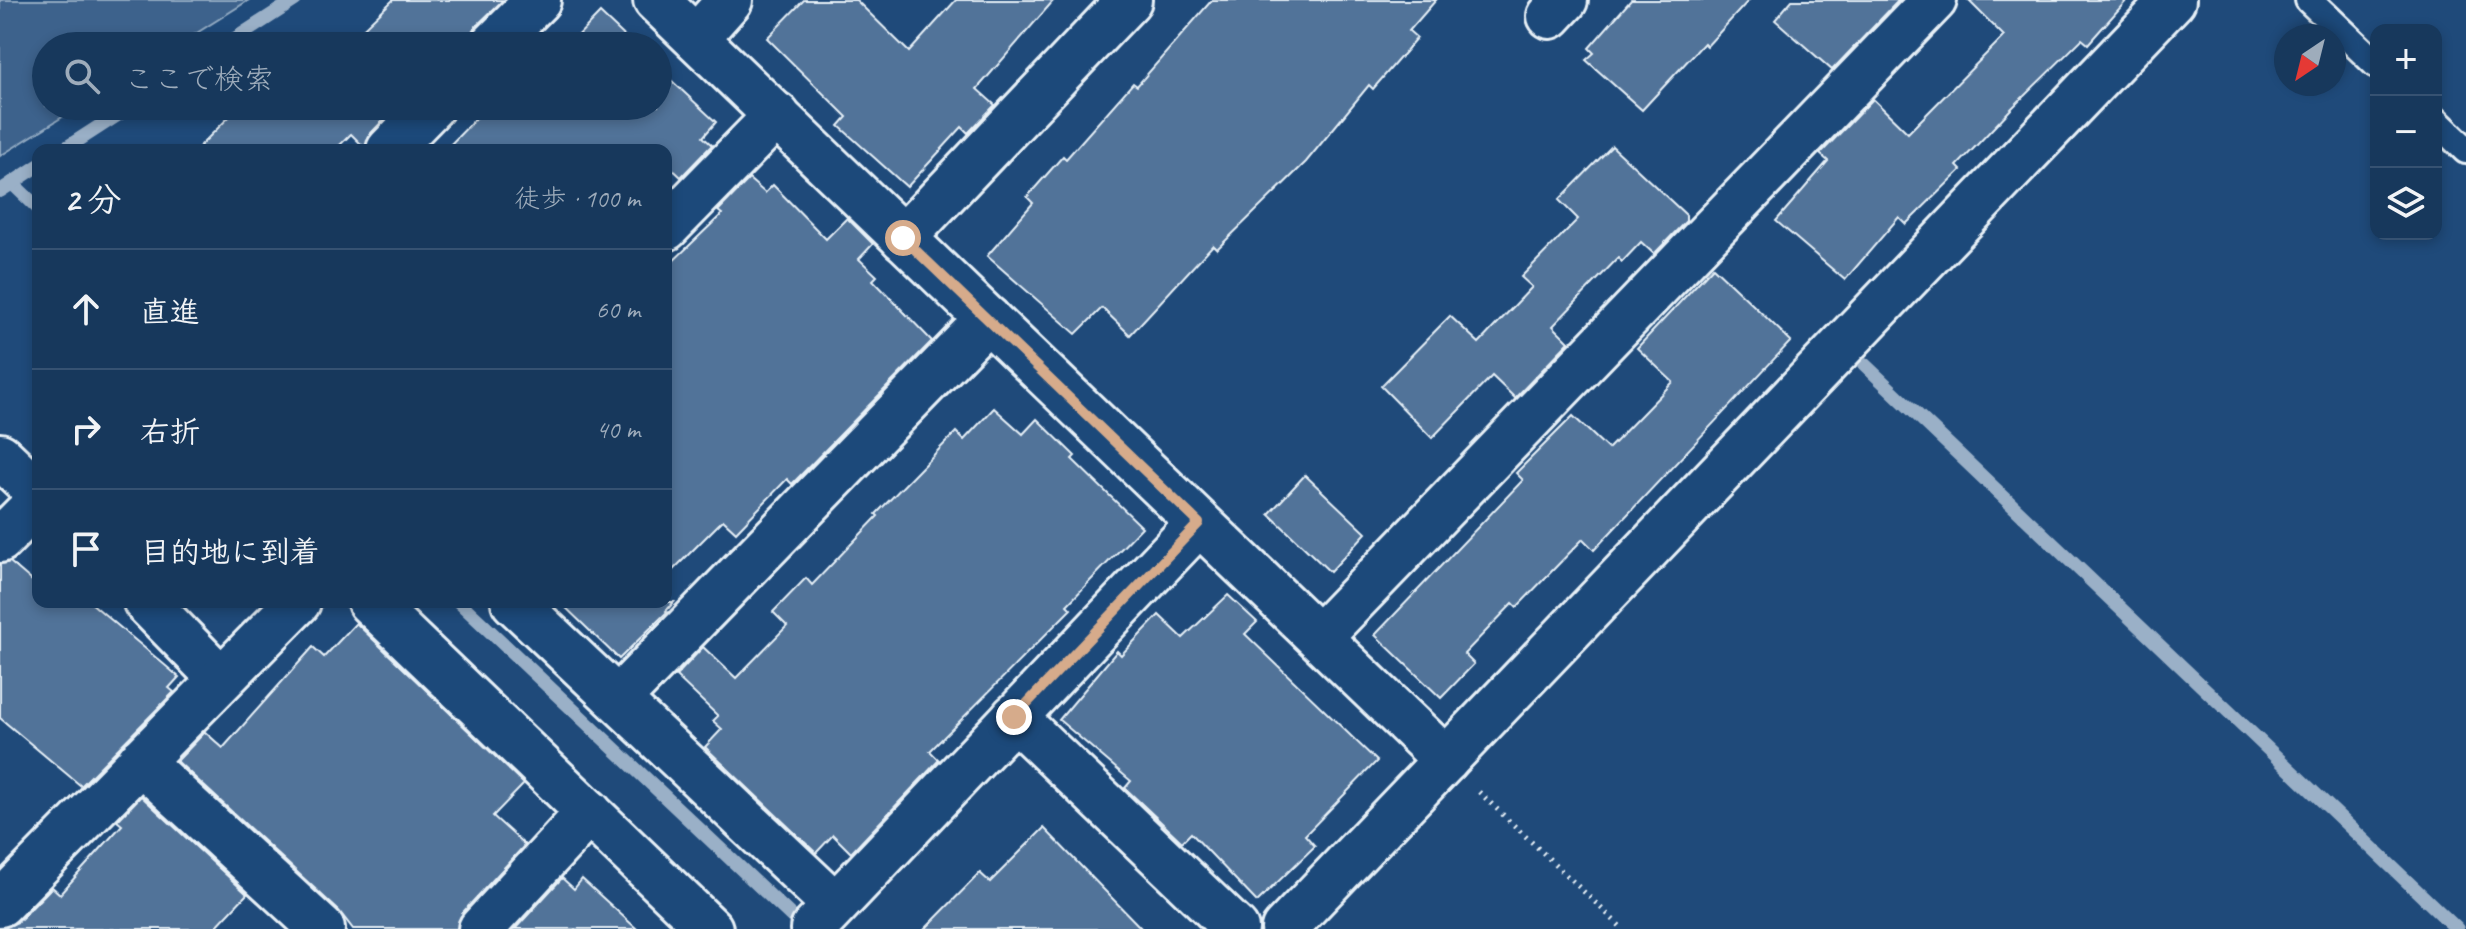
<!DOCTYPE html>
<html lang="ja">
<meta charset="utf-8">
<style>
:root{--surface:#17385c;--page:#244365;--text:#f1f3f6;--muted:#9eacbb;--line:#365272}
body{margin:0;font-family:Caveat,"Klee One",sans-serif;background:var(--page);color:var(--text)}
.controls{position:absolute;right:24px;top:24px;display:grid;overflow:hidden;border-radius:16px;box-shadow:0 4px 12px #0003}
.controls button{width:72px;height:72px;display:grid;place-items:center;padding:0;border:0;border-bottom:2px solid var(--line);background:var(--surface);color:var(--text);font:40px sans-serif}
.compass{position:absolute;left:2274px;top:24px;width:72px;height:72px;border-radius:50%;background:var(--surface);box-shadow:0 4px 12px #0003;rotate:215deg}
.stop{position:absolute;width:24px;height:24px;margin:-18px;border:6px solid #d6ab8b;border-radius:50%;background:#fff}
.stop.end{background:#d6ab8b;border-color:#fff;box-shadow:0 2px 8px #0008}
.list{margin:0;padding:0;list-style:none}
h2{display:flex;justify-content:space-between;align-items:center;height:104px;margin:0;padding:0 32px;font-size:34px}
h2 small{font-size:26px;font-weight:400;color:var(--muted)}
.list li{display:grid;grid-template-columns:52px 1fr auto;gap:24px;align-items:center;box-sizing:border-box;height:120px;padding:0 32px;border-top:2px solid var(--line)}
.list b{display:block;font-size:30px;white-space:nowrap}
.list em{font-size:26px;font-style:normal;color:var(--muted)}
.icon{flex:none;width:44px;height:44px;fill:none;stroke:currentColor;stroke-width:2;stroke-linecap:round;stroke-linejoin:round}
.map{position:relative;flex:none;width:2466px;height:929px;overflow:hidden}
.search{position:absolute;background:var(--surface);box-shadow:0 4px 12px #0003;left:32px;top:32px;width:640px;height:88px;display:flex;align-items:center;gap:20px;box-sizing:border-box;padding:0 28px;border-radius:44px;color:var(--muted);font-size:30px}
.panel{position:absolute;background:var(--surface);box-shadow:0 4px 12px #0003;left:32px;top:144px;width:640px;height:464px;border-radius:16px}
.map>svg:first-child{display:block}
.green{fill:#3c628c;stroke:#92aac2;stroke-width:2}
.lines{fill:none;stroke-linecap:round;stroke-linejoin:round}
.stream{stroke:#9ab0c7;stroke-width:14}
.building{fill:#517399;stroke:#e8f1f8;stroke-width:2}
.service-casing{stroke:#e8f1f8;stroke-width:32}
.minor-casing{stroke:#e8f1f8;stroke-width:50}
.path{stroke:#e8f1f8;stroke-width:5;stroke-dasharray:2 6;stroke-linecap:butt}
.service{stroke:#1f4a7a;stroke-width:26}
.minor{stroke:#1f4a7a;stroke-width:44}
.route{stroke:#d6ab8b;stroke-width:10}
</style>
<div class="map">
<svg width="2466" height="929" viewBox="0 0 2466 929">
<rect width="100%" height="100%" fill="#1f4a7a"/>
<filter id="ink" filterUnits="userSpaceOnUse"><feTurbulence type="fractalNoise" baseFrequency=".0125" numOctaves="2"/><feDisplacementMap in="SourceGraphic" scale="16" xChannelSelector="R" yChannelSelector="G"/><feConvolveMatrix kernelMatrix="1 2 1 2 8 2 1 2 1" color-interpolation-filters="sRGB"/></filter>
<g filter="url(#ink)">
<path class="green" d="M0,0H249L176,46H46V106H80L0,156Z"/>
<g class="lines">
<g class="stream">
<path d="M224,46L295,0"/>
<path d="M63,150L131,106"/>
<path d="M12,183L38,208"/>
<path d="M0,191L38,166"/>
<path d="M1864,364L2457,929"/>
<path d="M459,602L805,929"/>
</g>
</g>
<g class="building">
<path d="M393,0H503L474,28L464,46H345Z"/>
<path d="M804,0H856L909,52L956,0H1054L977,89L995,105L968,133L962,127L907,187L839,126L847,117L767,38Z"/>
<path d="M1212,0H1436L1409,31L1417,38L1373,89L1369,85L1306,162L1217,249L1213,245L1130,335L1102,308L1076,334L987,256L1033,203L1027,197L1063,156L1066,159L1133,83L1137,86Z"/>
<path d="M1631,0H1749L1707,46L1704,43L1642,110L1586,60L1594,53L1589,48Z"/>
<path d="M1792,0H1899L1832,70L1775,20Z"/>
<path d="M1968,0H2127L2088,44L2082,39L2012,108L1957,166L1961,170L1906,224L1899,217L1845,280L1776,221L1828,161L1820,154L1873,99L1908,133L2004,36Z"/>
<path d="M600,13L635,46H568Z"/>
<path d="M658,68L716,122L703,137L712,145L681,177L666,163V150H445L488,106H658Z"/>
<path d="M240,106H391L394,109L371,133L365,148L351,134L335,150H196Z"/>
<path d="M1612,146L1686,215V221L1654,254L1641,242L1622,262L1618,258L1553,326L1569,342L1515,398L1492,376L1432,438L1381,386L1450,316L1479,343L1532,287L1521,277L1578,219L1559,200Z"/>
<path d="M749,179L765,193L773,185L826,239L847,218L873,244L859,259L877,276L873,280L932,341L792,484L787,479L736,532L723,520L666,577V268L722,214L718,211Z"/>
<path d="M1713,267L1791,341L1594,550L1583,539L1517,607L1513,603L1464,654L1474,664L1441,698L1375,635L1523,480L1516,473L1573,416L1608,449L1673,382L1637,348Z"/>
<path d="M994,408L1023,434L1037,419L1075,456L1072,459L1142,527L1067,605L1071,609L930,751L939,760L851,853L833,835L816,853L705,747L722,729L713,721L718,716L676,676L703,647L736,678L787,626L773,612L806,578L812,585L878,516L876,514L956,432L964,440Z"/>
<path d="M1305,475L1366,533L1330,572L1269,514Z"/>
<path d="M10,562L38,586V602H90L179,677L169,688L174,692L172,694L81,786L0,718V564Z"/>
<path d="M1228,595L1257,622L1245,634L1377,761L1305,835L1315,846L1257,902L1191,833L1182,842L1125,788L1131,781L1059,720L1117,651L1121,655L1159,615L1183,638Z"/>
<path d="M560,602H674L666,611L667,612L619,659Z"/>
<path d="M356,623L524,784L493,816L525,845L463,912L457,929H353L339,911L177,761L205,732L223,748L313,647L324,657Z"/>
<path d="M141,796L247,894L214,929H0L18,922L52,887L60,894L122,825L117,821Z"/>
<path d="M1044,828L1142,929H925L980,873L990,882Z"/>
<path d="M562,878L574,889L582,879L637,929H515Z"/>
</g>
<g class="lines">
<g class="service-casing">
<g id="service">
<path d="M2309,0L2376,64"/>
<path d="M2436,121L2466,150"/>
</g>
</g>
<g class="minor-casing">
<g id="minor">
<path d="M656,0L1446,760"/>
<path d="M1550,16L1565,0"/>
<path d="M696,38L730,0"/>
<path d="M492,46L538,0"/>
<path d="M389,150L432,106"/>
<path d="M666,228L777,115"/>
<path d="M903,238L1129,0"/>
<path d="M0,456L38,492"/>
<path d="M0,540L38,502"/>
<path d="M146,602L221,679"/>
<path d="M370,602L710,929"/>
<path d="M514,602L835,905"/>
<path d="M1319,637L1934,0"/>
<path d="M618,699L988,319"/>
<path d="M1014,717L1236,929"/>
<path d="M140,761L322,929"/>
<path d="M0,904L298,602"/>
<path d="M481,929L589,812"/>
<path d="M813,929L1199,523"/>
<path d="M1284,929L2173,0"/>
</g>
</g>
<path class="path" d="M1479,792L1623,929"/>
<use href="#service" class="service"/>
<use href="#minor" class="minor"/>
</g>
</g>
<g class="lines" filter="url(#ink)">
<path class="route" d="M903,238L1199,523L1014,717"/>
</g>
</svg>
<div class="controls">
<button>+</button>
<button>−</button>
<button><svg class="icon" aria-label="layers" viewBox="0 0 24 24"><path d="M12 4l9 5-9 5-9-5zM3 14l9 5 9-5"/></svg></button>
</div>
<svg class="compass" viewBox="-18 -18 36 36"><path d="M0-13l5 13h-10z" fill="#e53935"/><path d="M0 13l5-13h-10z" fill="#9eacbb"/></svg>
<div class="stop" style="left:903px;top:238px"></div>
<div class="stop end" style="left:1014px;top:717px"></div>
<div class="search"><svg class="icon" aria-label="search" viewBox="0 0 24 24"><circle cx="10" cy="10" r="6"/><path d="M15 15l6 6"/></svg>ここで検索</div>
<section class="panel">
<h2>2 分<small>徒歩 · 100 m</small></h2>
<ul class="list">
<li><svg class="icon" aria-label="ahead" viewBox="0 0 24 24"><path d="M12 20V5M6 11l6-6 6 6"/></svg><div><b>直進</b></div><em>60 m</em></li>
<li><svg class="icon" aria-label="right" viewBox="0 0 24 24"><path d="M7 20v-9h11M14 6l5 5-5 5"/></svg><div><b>右折</b></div><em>40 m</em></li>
<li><svg class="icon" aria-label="arrive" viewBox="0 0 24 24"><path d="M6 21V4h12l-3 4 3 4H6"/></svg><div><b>目的地に到着</b></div></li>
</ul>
</section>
</div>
